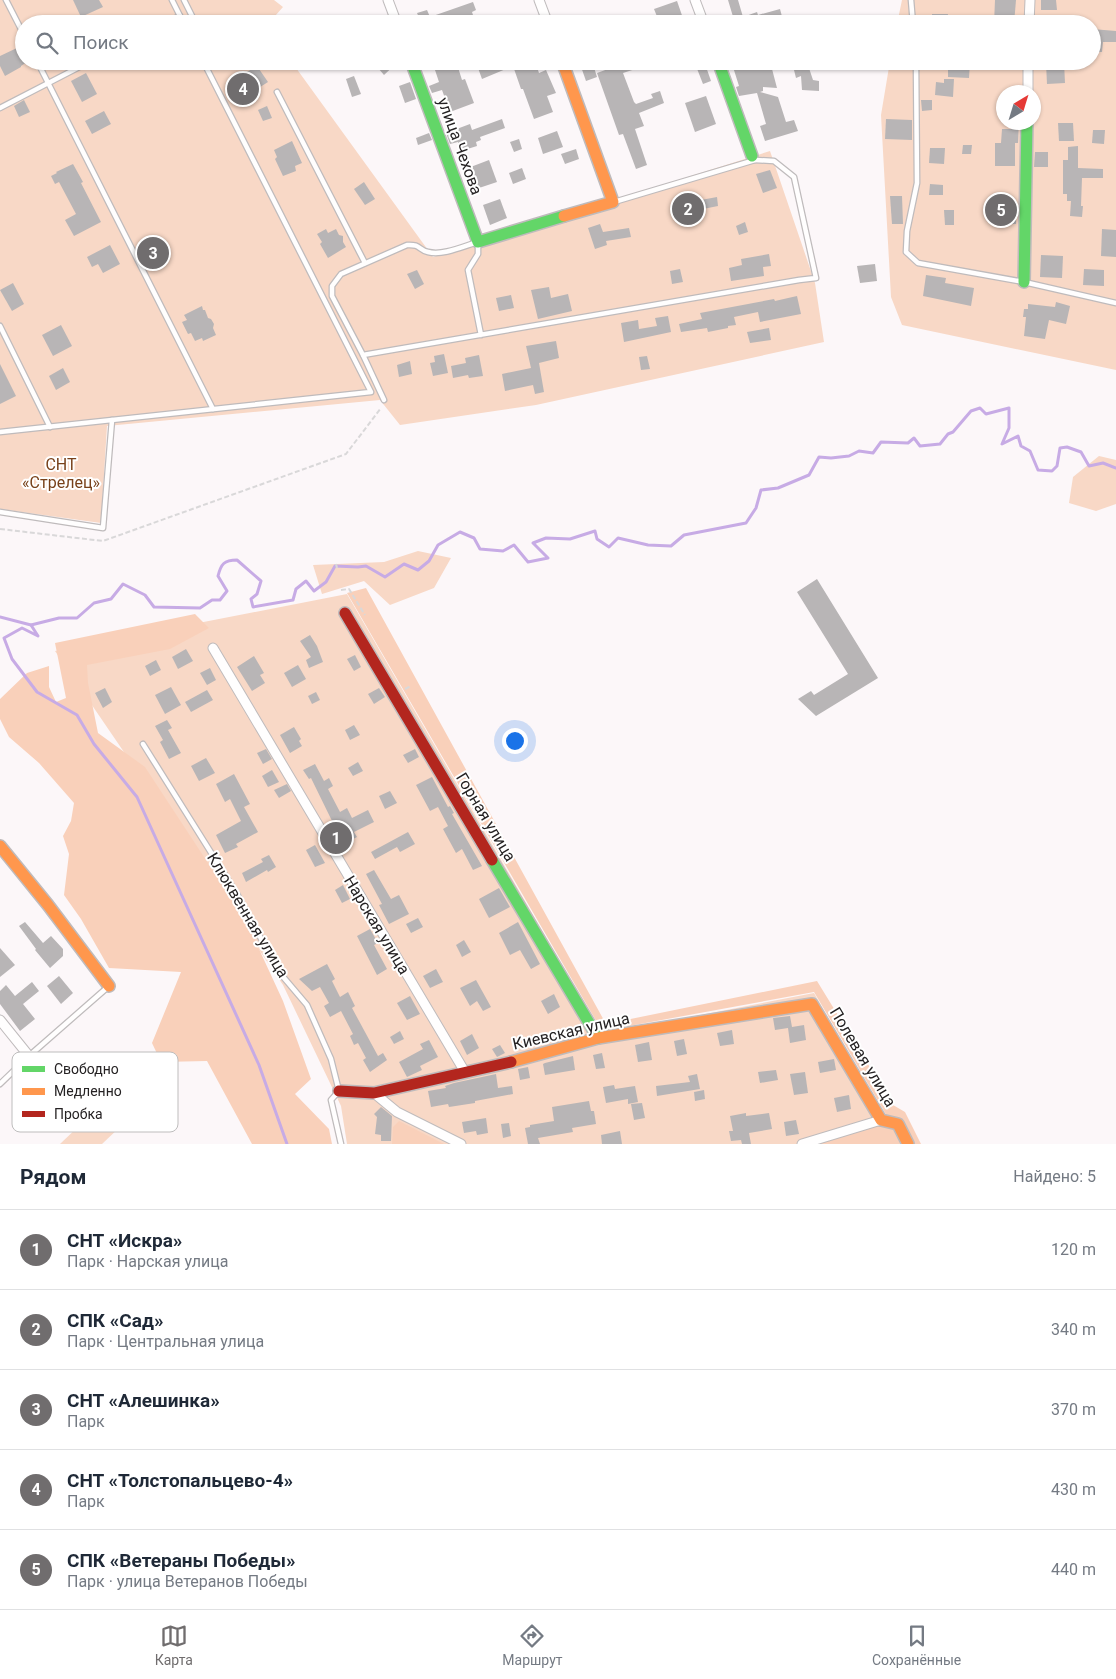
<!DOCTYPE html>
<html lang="ru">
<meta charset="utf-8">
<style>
:root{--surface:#fff;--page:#f2f2f3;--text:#1f2937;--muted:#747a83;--line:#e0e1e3;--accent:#706d6e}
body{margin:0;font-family:Roboto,sans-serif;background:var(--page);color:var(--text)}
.compass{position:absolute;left:996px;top:85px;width:45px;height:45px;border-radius:50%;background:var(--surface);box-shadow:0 1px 4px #0004;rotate:38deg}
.you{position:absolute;left:514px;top:740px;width:18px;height:18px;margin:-12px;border:4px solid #fff;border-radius:50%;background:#1a73e8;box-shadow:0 0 0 8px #1a73e833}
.badge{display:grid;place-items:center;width:32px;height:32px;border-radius:50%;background:var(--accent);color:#fff;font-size:16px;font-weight:700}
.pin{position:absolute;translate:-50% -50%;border:2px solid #fff;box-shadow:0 1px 5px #0006}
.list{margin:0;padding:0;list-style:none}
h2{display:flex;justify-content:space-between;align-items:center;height:65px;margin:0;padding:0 20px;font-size:21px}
h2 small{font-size:16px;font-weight:400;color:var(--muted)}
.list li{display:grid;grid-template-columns:32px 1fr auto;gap:15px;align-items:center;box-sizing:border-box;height:80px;padding:0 20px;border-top:1px solid var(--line)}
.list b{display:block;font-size:19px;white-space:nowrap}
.list p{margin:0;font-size:16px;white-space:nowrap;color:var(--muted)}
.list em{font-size:16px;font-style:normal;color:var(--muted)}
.icon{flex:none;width:28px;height:28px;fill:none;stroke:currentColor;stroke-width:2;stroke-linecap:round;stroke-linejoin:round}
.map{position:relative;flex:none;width:1116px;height:1144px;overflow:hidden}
.search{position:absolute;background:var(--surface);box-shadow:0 1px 4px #0004;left:15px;right:15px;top:15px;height:55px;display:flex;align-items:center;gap:12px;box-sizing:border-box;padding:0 18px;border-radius:28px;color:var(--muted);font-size:19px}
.sheet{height:465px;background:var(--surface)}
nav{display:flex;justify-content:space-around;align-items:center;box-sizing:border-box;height:70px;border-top:1px solid var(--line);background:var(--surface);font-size:14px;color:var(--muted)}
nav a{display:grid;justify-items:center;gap:2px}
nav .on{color:var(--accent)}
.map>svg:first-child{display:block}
.green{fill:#f8d8c6;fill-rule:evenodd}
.forest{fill:#f9d0ba}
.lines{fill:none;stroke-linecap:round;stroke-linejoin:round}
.stream{stroke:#c7abe5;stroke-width:3}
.building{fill:#b8b5b6}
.lane-casing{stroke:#bfbbbc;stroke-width:7}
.street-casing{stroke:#bfbbbc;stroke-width:11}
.fast-casing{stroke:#bfbbbc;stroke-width:14}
.slow-casing{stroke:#bfbbbc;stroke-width:14}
.jam-casing{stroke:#bfbbbc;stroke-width:14}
.path{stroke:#d9d8d9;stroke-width:2;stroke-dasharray:5 2.5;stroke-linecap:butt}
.lane{stroke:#fffefe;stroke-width:4.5}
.street{stroke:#fffefe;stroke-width:9}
.fast{stroke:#63d668;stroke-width:11}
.slow{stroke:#ff974d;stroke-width:11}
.jam{stroke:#b3261e;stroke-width:11}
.labels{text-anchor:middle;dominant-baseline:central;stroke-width:4;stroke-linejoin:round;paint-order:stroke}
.street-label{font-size:16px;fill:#252223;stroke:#fff}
.park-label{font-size:16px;fill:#78411a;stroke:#fff}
.key{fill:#fff;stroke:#bebdbd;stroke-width:1}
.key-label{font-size:14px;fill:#252223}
</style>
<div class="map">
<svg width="1116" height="1144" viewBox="0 0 1116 1144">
<rect width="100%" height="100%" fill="#fcf7f9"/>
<g class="green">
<path d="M0,0H274L283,7L268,24H24V61H291L433,257L770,151L815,283L824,342L536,405L400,425L380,400L107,426L101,523L0,509Z"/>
<path d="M902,0H1116V370L902,325L891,297L881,115L890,61H1092V24H897ZM1004,92H1034V122H1004Z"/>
<path d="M1099,456L1116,460V504L1096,511L1069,503L1073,477Z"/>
<path d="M418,551L451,558L434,588L390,605L364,581L322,594L313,565L384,562Z"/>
<path d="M347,594L602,1034L814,993L901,1144H347L341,1106L283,985L55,651Z"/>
<path d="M101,1105L121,1126L102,1144H60Z"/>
</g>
<g class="forest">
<path d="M366,588L606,1024L817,981L893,1105L905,1112L921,1144H807L888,1118L814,992L602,1031L347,593Z"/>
<path d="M195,614L209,628L170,649L87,665L88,683L98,733L145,767L246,921L283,1001L311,1079L295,1094L329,1129L332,1144H252L207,1061L161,1062L152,1043L181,972L109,968L81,919L64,895L69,854L63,836L71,821L74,803L39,763L9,737L0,719V699L27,673L49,666V687L56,702L66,698L55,643Z"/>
<path d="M399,1121L444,1144H392L393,1127Z"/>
</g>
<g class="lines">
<g class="stream">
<path d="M0,617L31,625L59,618H77L94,603L111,599L123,584L145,595L154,607L200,608L212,600H220L227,591L218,576C221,564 224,560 237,560L261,581L257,594L251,599L253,607L293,600L296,589L306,581L314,591L326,582L335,566L358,567L366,566L385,577L404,564L418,570L429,561L438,545L460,532L474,538L480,549L503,551L514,545L528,562L548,558L533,543L546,538L570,539L595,531L597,539L609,547L618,538L648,545L671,546L684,535L746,523L756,508L761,490L778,488L809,475L819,457L831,458L849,456L859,451L873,453L881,442L908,443L914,438L920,446L940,444L948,434L953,432L971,411L980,408L986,414L1009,408V428L1002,444L1018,436L1021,446L1030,451L1038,470L1052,471L1057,466L1060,448L1067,447L1081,452L1089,466L1103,463L1116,468"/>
<path d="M31,625L38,636L22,628L4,638L12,659L37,692L77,715L94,744L137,797L259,1065L287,1144"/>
</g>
</g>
<g class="building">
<path d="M73,0H99L103,7L81,17Z"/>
<path d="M728,0H738L743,17L757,12L758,15L780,9L784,24H727V22L734,20Z"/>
<path d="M995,0H1016L1014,24H994Z"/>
<path d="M1041,0H1056L1057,10H1041Z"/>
<path d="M677,1L685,24H660L654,9Z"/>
<path d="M473,2L476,10L472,12L476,24H466L464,16L442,24H413L420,20L417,13L427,10L430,17Z"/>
<path d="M932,14H948L947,24H932Z"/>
<path d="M1092,29L1116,31V42H1103L1102,52H1092Z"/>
<path d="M19,47L24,57V61L27,62L21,66V67L5,76L0,66V56Z"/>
<path d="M372,61H399L384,75Z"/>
<path d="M432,61H456L462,80L465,79L474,103L450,112L442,90L432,93L429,86L439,82Z"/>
<path d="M485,61H535L539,73L546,70L556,93L547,96L553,112L534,119L523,89H521L513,66L482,79L478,68L486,65Z"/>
<path d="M579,61H592L597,77L586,81Z"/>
<path d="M630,61H654V63L623,73L634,102L636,104L653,98L651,94L660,91L664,103L639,113L644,126L635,129L647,165L636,169L623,134L619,135L597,73Z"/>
<path d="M694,61H704L711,81L703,84Z"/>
<path d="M749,61H766L768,70L772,69L777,88L763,87V91L760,92L778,97L786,122L794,120L798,131L765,141L760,126L766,124L757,93L739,96L736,87L739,86L733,67L750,63Z"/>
<path d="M948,61H970L969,78L948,77Z"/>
<path d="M1064,62L1065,83L1047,84L1046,63Z"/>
<path d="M808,65L813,80L819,81V91L802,90L801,76L796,78L794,70Z"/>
<path d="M257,66L268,82L243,98L232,81Z"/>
<path d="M86,73L97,94L82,102L71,81Z"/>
<path d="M354,76L361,94L352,97L346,79Z"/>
<path d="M944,79H954L953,97L935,95L936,82L944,83Z"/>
<path d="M410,82L416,99L405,103L399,86Z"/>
<path d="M706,96L716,124L695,132L685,103Z"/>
<path d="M24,100L30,112L19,117L14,106Z"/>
<path d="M921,100H932V110L922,111Z"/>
<path d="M267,106L272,118L263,121L258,110Z"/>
<path d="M104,111L111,124L92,134L85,121Z"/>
<path d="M502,119L505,128L480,137L481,140L476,142L477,146L461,151L458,142L450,144L446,133L470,124L472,130Z"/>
<path d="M886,119L912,120V140L885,139Z"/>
<path d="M1012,122H1019L1018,143H1015V166H995V143H1001L1002,129H1012Z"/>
<path d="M1058,123H1073L1074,141H1059Z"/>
<path d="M1093,130H1105L1104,144L1092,143Z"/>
<path d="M557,131L563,147L543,154L538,138Z"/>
<path d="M429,133L432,140L418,145L416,138Z"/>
<path d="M519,139L522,149L514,152L510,142Z"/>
<path d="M292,141L302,163L295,166L296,171L283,176L275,159L277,157L274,150Z"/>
<path d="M963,145H972L971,154H962Z"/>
<path d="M1078,146V168L1103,169V178H1082L1081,206H1083L1082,217L1070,216L1071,201H1067V194H1063V160H1068V147Z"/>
<path d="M930,148H945L944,164L929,163Z"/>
<path d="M576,149L579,159L565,164L561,154Z"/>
<path d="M1035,152H1048V167H1034Z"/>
<path d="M489,160L497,182L476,189L468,168Z"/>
<path d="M73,164L83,182L81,183L101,222L74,236L65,220L76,214L59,182L55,184L51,176L57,173L56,172Z"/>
<path d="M522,168L526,179L513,184L509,173Z"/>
<path d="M770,170L777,188L763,193L756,174Z"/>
<path d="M364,182L375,199L365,205L354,189Z"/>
<path d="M930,184L943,185V195H929Z"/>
<path d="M890,196H902L903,224H892Z"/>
<path d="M717,197L718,206L703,209L701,200Z"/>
<path d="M500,199L507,218L490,225L483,205Z"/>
<path d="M944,210H954V225H945Z"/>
<rect x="1000" y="210" width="16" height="14"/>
<path d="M745,222L748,232L739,235L736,226Z"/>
<path d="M600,224L603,232L629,228L631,237L606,241L607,245L595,249L588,228Z"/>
<path d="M326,229L328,233L336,229L339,235L343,236V242L346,247L328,258L320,244L322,242L317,234Z"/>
<path d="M1102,229L1116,230V257L1101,256Z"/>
<path d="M110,245L120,264L103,273L98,264L92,267L87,257Z"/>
<path d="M769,254L771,266L763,267L764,276L731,281L729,268L742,265L741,259Z"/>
<path d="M1041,255L1063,256L1062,278L1040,277Z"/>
<path d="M875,264L877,281L860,283L857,266Z"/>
<path d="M680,269L683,282L672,284L670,271Z"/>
<path d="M1084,269L1104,270V286L1083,285Z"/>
<path d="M417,270L424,284L415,289L407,274Z"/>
<path d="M926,275L946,278L945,283L974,288L971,306L923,296Z"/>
<path d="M13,283L24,304L12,311L0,290Z"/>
<path d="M549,287L551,298L568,294L572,311L538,319L531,290Z"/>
<path d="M511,295L514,308L499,311L496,298Z"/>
<path d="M797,296L801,314L760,322L758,312L734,317L736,325L728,326V328L708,332L707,328L681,332L679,324L702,319L700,313L774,299L775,301Z"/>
<path d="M1056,302L1070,306L1066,324L1049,320L1045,339L1024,336L1026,317H1023L1024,309H1028V304L1055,307Z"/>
<path d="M202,306L203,310H205L208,318L211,319L214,324L213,328L216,335L203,341L202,338L195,341L191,333L188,334L182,322L187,320L184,315Z"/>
<path d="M668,316L671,332L624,342L621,323L638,320L639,329L657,326L655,318Z"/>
<path d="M61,325L72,346L53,356L42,335Z"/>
<path d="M769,328L771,340L750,343L747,332Z"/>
<path d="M556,341L559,358L539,363L544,392L535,394L533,385L505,391L502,374L531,368L526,346Z"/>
<path d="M444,354L448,373L433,376L430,363L435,362L434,356Z"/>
<path d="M479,355L483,376L469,378L468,375L453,378L451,366L466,363L465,358Z"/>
<path d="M647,356L650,369L641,370L639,357Z"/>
<path d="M410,361L412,374L399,377L397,365Z"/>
<path d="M0,364L16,396L0,404Z"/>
<path d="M63,368L70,382L56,390L49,376Z"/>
<path d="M817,579L878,678L816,716L798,699L811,691L814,695L848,674L797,592Z"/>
<path d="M310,635L317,646L323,662L309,668L306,660L311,657L300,641Z"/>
<path d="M186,649L193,661L178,669L172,657Z"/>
<path d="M355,655L361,667L354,671L347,659Z"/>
<path d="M254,656L264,673L260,675L265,683L252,691L237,667Z"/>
<path d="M156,660L161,670L150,676L145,666Z"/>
<path d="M298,665L306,679L292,687L284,673Z"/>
<path d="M210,668L216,680L207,685L200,673Z"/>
<path d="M171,687L181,705L165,714L155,695Z"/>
<path d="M105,688L112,702L103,708L95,693Z"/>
<path d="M379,688L385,697L374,704L368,694Z"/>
<path d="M207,690L213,700L191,712L185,702Z"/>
<path d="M316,692L320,700L312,704L308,696Z"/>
<path d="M167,720L172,728L168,730L181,753L169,759L160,742L163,740L155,726Z"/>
<path d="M354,725L360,735L350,740L345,730Z"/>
<path d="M294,727L301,739L299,741L302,746L290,753L280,735Z"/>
<path d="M266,749L272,759L263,764L257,753Z"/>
<path d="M415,749L419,757L408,763L403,755Z"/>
<path d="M206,758L215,773L199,781L191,766Z"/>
<path d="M358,762L363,771L353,776L348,768Z"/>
<path d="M315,764L324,781L329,778L333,786L328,789L340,812L347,808L352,818L368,810L374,822L354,832L357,837L343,844L336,832L331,834L327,826L333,823L311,778L309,779L303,770Z"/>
<path d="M272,770L279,782L268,787L262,776Z"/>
<path d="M234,774L250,804L244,807L258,832L236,844L238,847L225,853L216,835L241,821L230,799L225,802L216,784Z"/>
<path d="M432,777L448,807L450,806L454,813L452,814L482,866L473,870L462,849L456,853L443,829L448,826L438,807L430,811L416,785Z"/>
<path d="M287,784L291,791L279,798L274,790Z"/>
<path d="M390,791L397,803L385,809L379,796Z"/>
<path d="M408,832L415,844L400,852L397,847L375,859L371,852Z"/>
<path d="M315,845L325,863L315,867L306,850Z"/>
<path d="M269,855L276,867L268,872L267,870L246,882L242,873L263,862L261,859Z"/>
<path d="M374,870L391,899L399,895L409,914L389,924L379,905L382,904L366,874Z"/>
<path d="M343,885L350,899L342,903L335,890Z"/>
<path d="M499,888L510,907L489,918L479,899Z"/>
<path d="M418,918L423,927L411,933L406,924Z"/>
<path d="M25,922L43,943L51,936L63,949V956L50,968L35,950L36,949L19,926Z"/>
<path d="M518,922L540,964L531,969L520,950L510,955L499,933Z"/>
<path d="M370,929L378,943L374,945L387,969L377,975L357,936Z"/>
<path d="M464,940L471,952L462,957L456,945Z"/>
<path d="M0,948L15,965L0,977Z"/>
<path d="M327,964L335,979L332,981L340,997L348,992L355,1006L352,1008L378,1056L383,1053L387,1060L370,1072L363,1060L366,1058L358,1043L354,1045L350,1036L353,1034L341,1011L330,1017L324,1006L329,1003L320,987L312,991L299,979Z"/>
<path d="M436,969L443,982L430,988L423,976Z"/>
<path d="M59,976L73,993L61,1004L47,986Z"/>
<path d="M476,980L491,1007L483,1011L477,1001L470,1006L460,988Z"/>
<path d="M32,982L39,991L23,1004L35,1019L20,1031L0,1004V991L6,985L15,996Z"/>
<path d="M554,994L560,1007L548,1014L541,1001Z"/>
<path d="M410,996L420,1014L407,1020L397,1003Z"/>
<path d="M790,1016L792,1027L804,1025L806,1040L790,1043L788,1028L775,1030L773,1018Z"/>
<path d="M732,1030L734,1044L720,1046L717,1033Z"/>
<path d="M400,1031L404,1039L394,1044L390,1037Z"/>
<path d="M472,1034L479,1048L467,1055L460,1041Z"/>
<path d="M684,1039L687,1054L677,1056L674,1041Z"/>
<path d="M429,1040L438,1057L420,1066L422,1070L407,1077L399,1062L423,1049L420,1044Z"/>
<path d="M649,1042L652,1060L638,1062L635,1045Z"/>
<path d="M500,1045L505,1053L497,1057L492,1049Z"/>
<path d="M602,1053L605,1068L596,1069L593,1055Z"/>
<path d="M573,1056L575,1070L545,1075L543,1064L545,1063Z"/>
<path d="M834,1059L836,1070L820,1073L818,1062Z"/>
<path d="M528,1067L530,1078L520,1080L518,1069Z"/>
<path d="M776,1070L778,1080L760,1083L758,1072Z"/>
<path d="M805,1072L808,1093L794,1095L790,1074Z"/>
<path d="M496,1074L498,1088L512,1086L513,1094L475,1101V1103L449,1107L448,1104L431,1107L428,1091L446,1088L445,1086L454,1083Z"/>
<path d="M697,1074L700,1089L657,1096L656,1086L690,1082L688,1076Z"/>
<path d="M614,1085L615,1089L635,1086L638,1102L628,1104V1099L606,1103L603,1087Z"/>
<path d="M704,1090L705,1099L695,1101L694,1092Z"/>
<path d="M849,1095L851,1109L837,1112L834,1098Z"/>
<path d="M589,1101L591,1111H594L596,1124L572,1128L573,1132L538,1138L540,1144H528L525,1128L530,1127V1125L554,1121L552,1107Z"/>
<path d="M642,1103L645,1118L634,1120L631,1104Z"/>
<path d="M381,1107L392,1116L391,1141H381V1135L375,1134L377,1117L374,1114Z"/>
<path d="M746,1113V1116L769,1113L772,1129L749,1133L751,1144H742L741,1140L731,1141L729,1131H733L730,1116Z"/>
<path d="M486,1118L488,1133L477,1135L476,1131L464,1133L462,1122Z"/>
<path d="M796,1120L799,1134L786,1136L784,1122Z"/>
<path d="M509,1123L511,1136L503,1138L501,1124Z"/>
<path d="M620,1131L622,1144H602L601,1135Z"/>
</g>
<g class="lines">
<g class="lane-casing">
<g id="lane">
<path d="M6,0L24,35"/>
<path d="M172,0L184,24"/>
<path d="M184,0L196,24"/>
<path d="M911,0L913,24"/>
<path d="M164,24L180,16"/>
<path d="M37,61L213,409"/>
<path d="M916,61L917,183L907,231L906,252L918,263L1024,282L1116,303"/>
<path d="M277,92L365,263"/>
<path d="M0,108L91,61"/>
<path d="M614,202L755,160"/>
<path d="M0,326L50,427"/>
<path d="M481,335L468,270L478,254V242C464,246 443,256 428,252C418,250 421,244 407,245L341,274L332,286V296L363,355L799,280L816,278L794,177L774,161L755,160"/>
<path d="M363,355L384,400"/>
<path d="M0,432L371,392L203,61"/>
<path d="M0,512L103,528L112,420"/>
<path d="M143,744L237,894L279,972L307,1005L331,1059L339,1091L331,1100L341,1144"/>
<path d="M0,1084L29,1056L109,986"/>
</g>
</g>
<g class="street-casing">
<g id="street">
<path d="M388,0L397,24"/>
<path d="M539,0L548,24"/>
<path d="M695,0L704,24"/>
<path d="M1029,24L1030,0"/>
<path d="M1028,92V61"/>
<path d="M213,648L465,1072"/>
<path d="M0,1020L29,1056"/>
<path d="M374,1093L397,1112L461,1144"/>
<path d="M802,1144L881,1120"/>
</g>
</g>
<g class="fast-casing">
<g id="fast">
<path d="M411,61L478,242L564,216"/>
<path d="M718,61L752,156"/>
<path d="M1024,282L1027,122"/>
<path d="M492,860L598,1038"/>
</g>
</g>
<g class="slow-casing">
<g id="slow">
<path d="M562,61L613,202L564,216"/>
<path d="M0,846L48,905L109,986"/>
<path d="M511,1062L598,1038L812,1004L881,1120L898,1124L908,1144"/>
</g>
</g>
<g class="jam-casing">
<g id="jam">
<path d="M345,613L492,860"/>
<path d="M339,1091L374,1093L511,1062"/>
</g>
</g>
<g class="path">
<path d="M0,529L103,541L346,454L381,408"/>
<path d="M336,564L337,568"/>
<path d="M341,590L349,589L365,615"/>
<path d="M405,689L411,686"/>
</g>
<use href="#lane" class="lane"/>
<use href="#street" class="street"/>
<use href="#fast" class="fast"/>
<use href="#slow" class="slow"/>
<use href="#jam" class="jam"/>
</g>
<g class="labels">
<g class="street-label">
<text transform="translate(460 146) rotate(70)">улица Чехова</text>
<text transform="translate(486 817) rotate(59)">Горная улица</text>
<text transform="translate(248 915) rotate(59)">Клюквенная улица</text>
<text transform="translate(377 925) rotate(59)">Нарская улица</text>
<text transform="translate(571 1031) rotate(-13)">Киевская улица</text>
<text transform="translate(863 1057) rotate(59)">Полевая улица</text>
</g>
<g class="park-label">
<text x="61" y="464">СНТ<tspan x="61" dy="18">«Стрелец»</tspan></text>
</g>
</g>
<rect x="12" y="1052" width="166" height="80" rx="8" class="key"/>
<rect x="22" y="1066" width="23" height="6" fill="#63d668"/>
<rect x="22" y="1088" width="23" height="7" fill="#ff974d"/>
<rect x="22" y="1111" width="23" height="6" fill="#b3261e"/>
<g class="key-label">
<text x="54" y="1074">Свободно</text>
<text x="54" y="1096">Медленно</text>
<text x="54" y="1119">Пробка</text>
</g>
</svg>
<svg class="compass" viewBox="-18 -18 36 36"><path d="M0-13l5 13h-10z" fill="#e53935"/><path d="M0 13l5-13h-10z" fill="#747a83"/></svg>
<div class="you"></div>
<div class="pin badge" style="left:336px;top:838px">1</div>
<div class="pin badge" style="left:688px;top:209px">2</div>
<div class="pin badge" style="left:153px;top:253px">3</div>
<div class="pin badge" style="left:243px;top:89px">4</div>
<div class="pin badge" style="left:1001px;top:210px">5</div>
<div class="search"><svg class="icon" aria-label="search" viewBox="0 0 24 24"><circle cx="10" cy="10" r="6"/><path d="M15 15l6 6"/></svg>Поиск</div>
</div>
<section class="sheet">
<h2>Рядом<small>Найдено: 5</small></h2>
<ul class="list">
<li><span class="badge">1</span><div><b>СНТ «Искра»</b><p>Парк · Нарская улица</p></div><em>120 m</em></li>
<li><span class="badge">2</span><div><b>СПК «Сад»</b><p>Парк · Центральная улица</p></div><em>340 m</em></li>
<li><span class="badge">3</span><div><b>СНТ «Алешинка»</b><p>Парк</p></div><em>370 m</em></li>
<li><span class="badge">4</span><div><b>СНТ «Толстопальцево-4»</b><p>Парк</p></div><em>430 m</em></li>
<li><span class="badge">5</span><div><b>СПК «Ветераны Победы»</b><p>Парк · улица Ветеранов Победы</p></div><em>440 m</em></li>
</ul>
</section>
<nav>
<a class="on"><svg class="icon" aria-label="map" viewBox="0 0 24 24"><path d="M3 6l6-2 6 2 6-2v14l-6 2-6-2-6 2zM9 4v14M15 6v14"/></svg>Карта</a>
<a><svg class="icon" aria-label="directions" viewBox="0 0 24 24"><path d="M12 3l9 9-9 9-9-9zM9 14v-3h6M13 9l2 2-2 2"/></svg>Маршрут</a>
<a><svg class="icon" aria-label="saved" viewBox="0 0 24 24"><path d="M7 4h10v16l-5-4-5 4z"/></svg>Сохранённые</a>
</nav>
